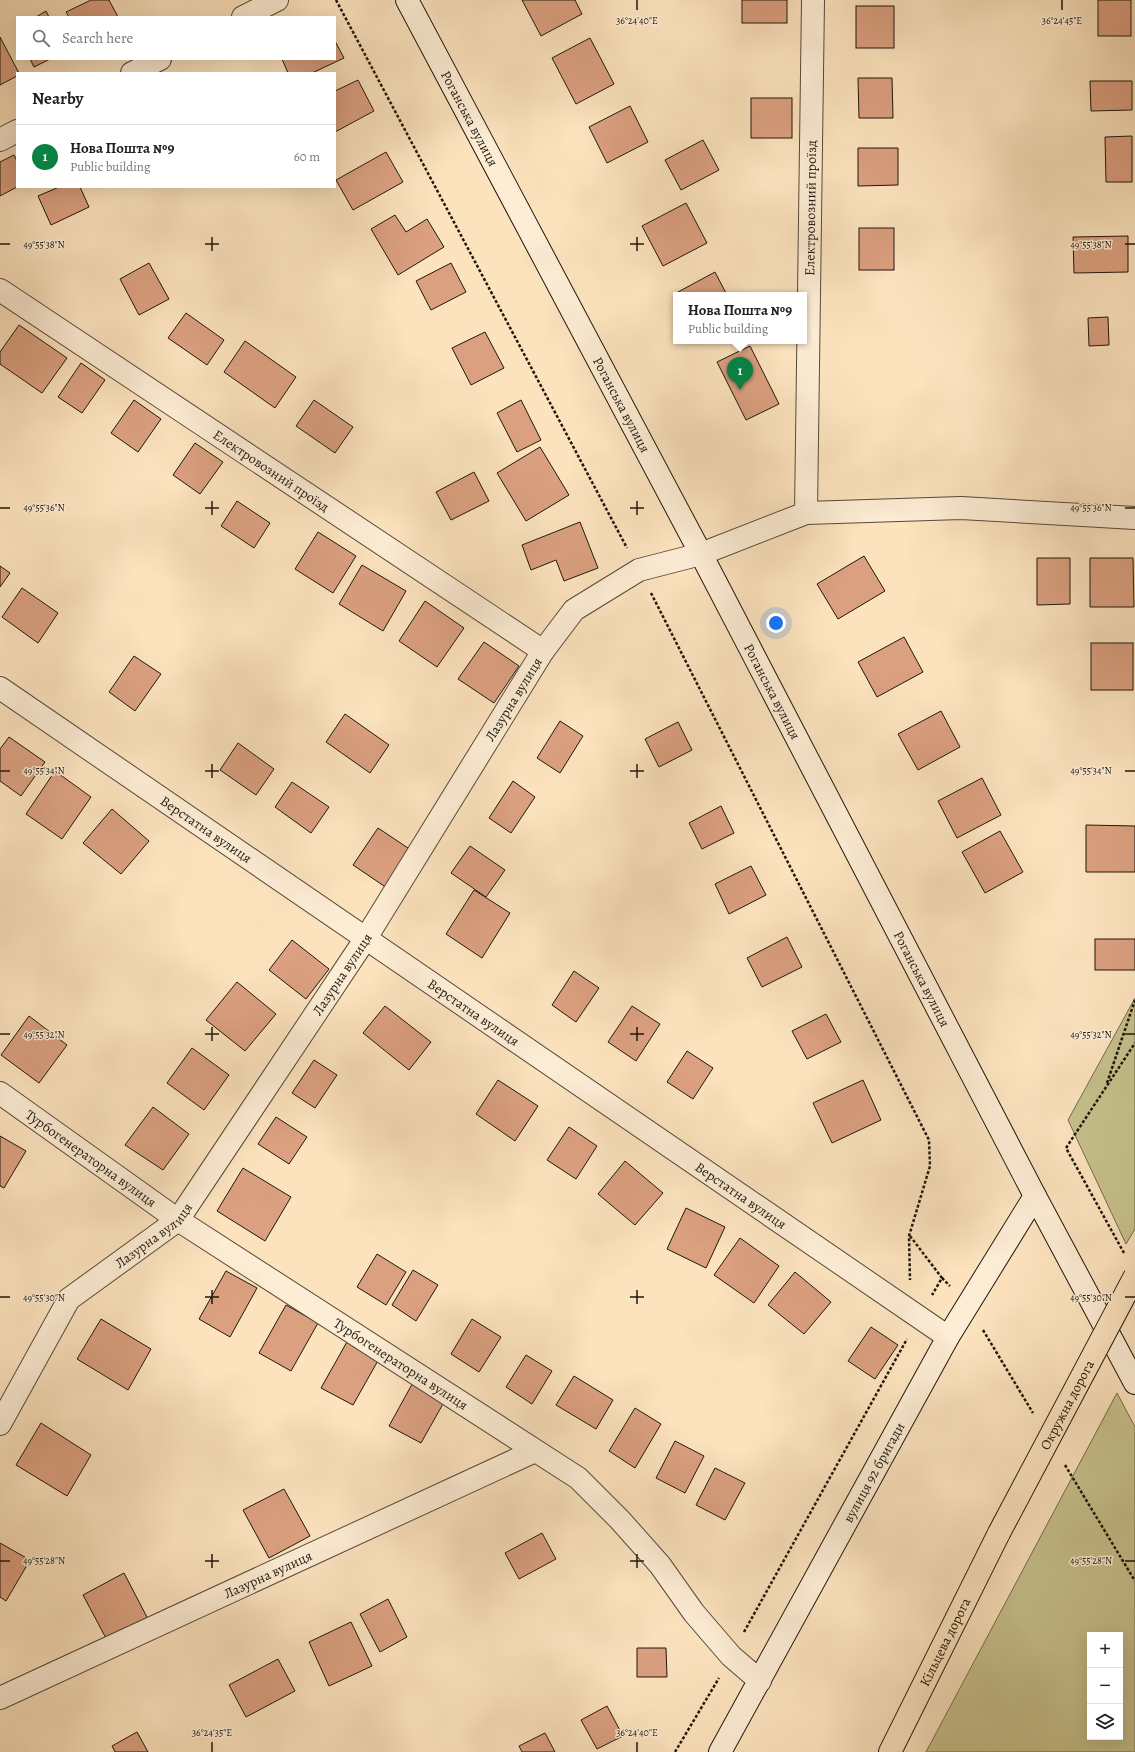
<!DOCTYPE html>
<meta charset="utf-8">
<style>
:root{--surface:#fff;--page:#f6f6f6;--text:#222;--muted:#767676;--line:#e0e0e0;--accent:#0b8043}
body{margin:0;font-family:Alegreya,serif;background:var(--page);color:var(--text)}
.controls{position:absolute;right:12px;bottom:12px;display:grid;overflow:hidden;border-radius:0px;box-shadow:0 4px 16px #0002}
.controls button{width:36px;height:36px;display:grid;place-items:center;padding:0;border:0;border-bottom:1px solid var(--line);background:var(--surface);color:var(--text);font:20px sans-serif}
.you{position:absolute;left:776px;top:623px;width:14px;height:14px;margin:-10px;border:3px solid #fff;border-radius:50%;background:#1a73e8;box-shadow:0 0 0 6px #1a73e833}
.badge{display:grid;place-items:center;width:26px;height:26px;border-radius:50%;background:var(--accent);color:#fff;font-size:13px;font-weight:700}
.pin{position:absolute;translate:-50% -33px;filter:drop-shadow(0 1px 2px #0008)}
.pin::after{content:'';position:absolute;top:21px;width:14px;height:12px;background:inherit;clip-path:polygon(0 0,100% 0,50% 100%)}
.popup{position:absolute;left:673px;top:292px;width:134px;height:52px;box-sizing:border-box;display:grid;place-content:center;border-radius:0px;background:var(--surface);filter:drop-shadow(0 1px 3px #0005);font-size:13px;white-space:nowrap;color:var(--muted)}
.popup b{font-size:15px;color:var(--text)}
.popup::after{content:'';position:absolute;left:50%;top:100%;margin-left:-8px;border:8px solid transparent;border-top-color:var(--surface)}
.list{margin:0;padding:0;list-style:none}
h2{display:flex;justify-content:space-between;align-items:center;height:52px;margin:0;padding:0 16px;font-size:17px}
h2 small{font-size:13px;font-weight:400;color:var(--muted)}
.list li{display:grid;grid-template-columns:26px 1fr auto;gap:12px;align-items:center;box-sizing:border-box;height:64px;padding:0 16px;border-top:1px solid var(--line)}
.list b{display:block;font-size:15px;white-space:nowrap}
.list p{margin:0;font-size:13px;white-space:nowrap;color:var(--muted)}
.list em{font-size:13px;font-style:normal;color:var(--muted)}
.icon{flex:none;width:22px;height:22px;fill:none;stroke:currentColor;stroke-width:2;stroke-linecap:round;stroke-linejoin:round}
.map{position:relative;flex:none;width:1135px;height:1752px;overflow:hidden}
.search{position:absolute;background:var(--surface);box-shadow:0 4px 16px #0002;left:16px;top:16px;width:320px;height:44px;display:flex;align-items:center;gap:10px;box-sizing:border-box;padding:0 14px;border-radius:0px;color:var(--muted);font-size:15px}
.panel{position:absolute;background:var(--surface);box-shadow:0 4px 16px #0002;left:16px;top:72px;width:320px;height:116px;border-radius:0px}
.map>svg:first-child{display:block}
.green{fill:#c6c18c;stroke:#726c4c;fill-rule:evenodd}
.building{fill:#dba080;stroke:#1f170d}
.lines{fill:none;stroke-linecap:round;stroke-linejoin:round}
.street-casing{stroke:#564a39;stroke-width:24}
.secondary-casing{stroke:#1f170d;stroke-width:24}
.highway-casing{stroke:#1f170d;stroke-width:24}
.path{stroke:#1f170d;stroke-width:2.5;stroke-dasharray:3 2;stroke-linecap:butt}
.street{stroke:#fdedd5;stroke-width:22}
.secondary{stroke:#fdedd5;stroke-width:22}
.highway{stroke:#fce3be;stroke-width:22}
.highway-bridge-casing{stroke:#1f170d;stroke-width:24;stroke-linecap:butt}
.highway-bridge{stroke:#fce3be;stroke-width:22}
.ticks{fill:none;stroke:#1f170d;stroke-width:1.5}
.labels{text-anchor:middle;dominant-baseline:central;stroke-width:3;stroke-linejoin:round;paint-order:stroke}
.street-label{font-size:14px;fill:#1f170d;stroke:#fdedd5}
.ticks-label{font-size:10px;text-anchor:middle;fill:#1f170d;stroke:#fdedd5;stroke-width:3;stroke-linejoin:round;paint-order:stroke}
</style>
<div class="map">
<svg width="1135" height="1752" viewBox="0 0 1135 1752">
<rect width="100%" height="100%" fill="#fce3be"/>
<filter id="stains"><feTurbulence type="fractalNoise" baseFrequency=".005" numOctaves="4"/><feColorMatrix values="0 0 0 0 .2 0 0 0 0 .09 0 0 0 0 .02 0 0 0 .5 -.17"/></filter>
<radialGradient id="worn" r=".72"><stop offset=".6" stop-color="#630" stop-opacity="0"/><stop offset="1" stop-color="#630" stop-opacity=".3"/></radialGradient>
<g class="green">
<path d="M1135,998V1229L1126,1244L1068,1120Z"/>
<path d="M1117,1393L1135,1427V1752H926ZM1090,1635H1120V1737H1090Z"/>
</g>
<g class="building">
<path d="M91,0H109L118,17H69L66,12Z"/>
<path d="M522,0H575L582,14L541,36Z"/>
<rect x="742" y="0" width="45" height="23"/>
<rect x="1098" y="0" width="33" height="36"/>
<rect x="856" y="6" width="38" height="42"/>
<path d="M46,11L49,17H36Z"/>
<path d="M0,37L19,73H17V76L0,85Z"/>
<path d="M590,38L614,84L576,104L552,58Z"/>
<path d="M335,41L344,58L312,73H288L282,59H335Z"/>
<path d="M30,59H50L34,67Z"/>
<path d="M858,78H892L893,118H859Z"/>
<path d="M358,80L374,111L335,132V91Z"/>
<path d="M1090,81H1132V110L1091,111Z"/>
<rect x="751" y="98" width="41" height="40"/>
<path d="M630,106L648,142L607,163L589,127Z"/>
<path d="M1132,136V182H1106L1105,137Z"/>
<path d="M703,140L719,170L681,190L665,160Z"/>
<path d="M858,148H898V185L858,186Z"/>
<path d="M386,152L403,182L353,210L336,180Z"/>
<path d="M14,155L17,161V187L0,196V162Z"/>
<path d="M59,187H80L89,207L51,225L38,196Z"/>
<path d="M686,203L707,243L663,266L642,226Z"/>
<path d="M395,215L406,232L427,219L444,247L398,275L371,229Z"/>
<rect x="859" y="228" width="35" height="42"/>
<path d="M1128,236V272L1074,273L1073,237Z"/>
<path d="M149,263L169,299L139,315L120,279Z"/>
<path d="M451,263L466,292L431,310L416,281Z"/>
<path d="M715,272L727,295H679L678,292Z"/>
<path d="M186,313L224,340L207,365L168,338Z"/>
<path d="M1108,317L1109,345L1089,346L1088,318Z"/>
<path d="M19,325L67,358L42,393L0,364V352Z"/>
<path d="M485,332L504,368L471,385L452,348Z"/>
<path d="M245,341L296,377L275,408L224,372Z"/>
<path d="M750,346L779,404L746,420L717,362Z"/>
<path d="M81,363L105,380L82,413L58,397Z"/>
<path d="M134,400L161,419L138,452L111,433Z"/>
<path d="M314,400L353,427L335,453L296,426Z"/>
<path d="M521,400L541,440L517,452L497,413Z"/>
<path d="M195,443L223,462L200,494L173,475Z"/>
<path d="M540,447L569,495L526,521L497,473Z"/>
<path d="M474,472L489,501L451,520L436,492Z"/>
<path d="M237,501L270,523L254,548L221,526Z"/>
<path d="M580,522L598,568L564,581L556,560L531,570L522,545Z"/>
<path d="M318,532L356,556L333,593L295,569Z"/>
<path d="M864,556L885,591L838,619L817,584Z"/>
<path d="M1037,558H1070V604L1037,605Z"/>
<path d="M1090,558H1133L1134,607H1090Z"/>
<path d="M362,565L406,591L383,631L339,604Z"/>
<path d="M0,566L10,573L0,587Z"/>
<path d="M22,588L58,613L38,643L2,617Z"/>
<path d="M425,601L464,628L437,667L399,641Z"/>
<path d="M904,637L923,672L877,697L858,662Z"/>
<path d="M484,642L519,666L494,703L458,679Z"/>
<rect x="1091" y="643" width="42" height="47"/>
<path d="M134,656L161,674L135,711L109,692Z"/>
<path d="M941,711L960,747L918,770L898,734Z"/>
<path d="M345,714L389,745L370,773L326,742Z"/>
<path d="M560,721L583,736L560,773L537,758Z"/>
<path d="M678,722L692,750L659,767L645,739Z"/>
<path d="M9,737L45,762L21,796L0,781V749Z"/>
<path d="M238,743L274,769L256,795L220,770Z"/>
<path d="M55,771L91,797L62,839L26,814Z"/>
<path d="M982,778L1001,815L957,838L938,801Z"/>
<path d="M513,781L535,797L511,833L489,818Z"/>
<path d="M292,782L329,807L311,833L275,807Z"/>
<path d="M721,806L734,833L702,849L689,823Z"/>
<path d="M112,809L149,841L121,874L83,843Z"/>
<path d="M1086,825L1135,826V872H1086Z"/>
<path d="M378,828L411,850L387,888L353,865Z"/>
<path d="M1000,831L1023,872L985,893L962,852Z"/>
<path d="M470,846L505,870L486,897L451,873Z"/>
<path d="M751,866L766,895L729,914L715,884Z"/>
<path d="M474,890L510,913L482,958L446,934Z"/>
<path d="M787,937L802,967L762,987L747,958Z"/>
<rect x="1095" y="939" width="40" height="31"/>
<path d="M292,940L329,969L306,999L269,970Z"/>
<path d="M574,971L599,988L576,1022L552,1005Z"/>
<path d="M237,982L276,1014L245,1051L206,1020Z"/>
<path d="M385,1006L431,1042L409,1070L363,1033Z"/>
<path d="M632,1006L660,1024L636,1061L608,1042Z"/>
<path d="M826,1014L841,1042L807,1059L792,1031Z"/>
<path d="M29,1016L67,1045L39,1083L1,1055Z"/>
<path d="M192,1048L229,1075L204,1110L167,1083Z"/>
<path d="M687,1051L713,1068L693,1099L667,1082Z"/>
<path d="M314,1060L337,1075L315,1108L292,1093Z"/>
<path d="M498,1080L538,1106L515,1141L476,1114Z"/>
<path d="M863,1080L881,1120L832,1143L813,1103Z"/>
<path d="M153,1107L189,1134L163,1170L125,1145Z"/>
<path d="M276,1117L307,1137L289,1164L258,1144Z"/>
<path d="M569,1127L597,1146L576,1179L547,1160Z"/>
<path d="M0,1136L26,1151L4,1188L0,1186Z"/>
<path d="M625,1161L663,1193L635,1225L598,1194Z"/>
<path d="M243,1168L291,1197L265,1241L217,1211Z"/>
<path d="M686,1208L725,1227L706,1268L667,1249Z"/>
<path d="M740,1238L779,1266L754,1303L714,1275Z"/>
<path d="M377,1254L406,1272L386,1305L357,1287Z"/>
<path d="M413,1270L438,1285L416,1321L392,1305Z"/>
<path d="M226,1271L257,1288L230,1337L199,1319Z"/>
<path d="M795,1272L831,1302L804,1334L768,1305Z"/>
<path d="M286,1305L318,1323L291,1371L259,1353Z"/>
<path d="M101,1319L151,1349L128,1390L77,1359Z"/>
<path d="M472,1319L501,1337L479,1372L451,1354Z"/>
<path d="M871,1327L898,1345L875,1379L848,1361Z"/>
<path d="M348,1340L380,1357L353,1405L321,1388Z"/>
<path d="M526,1355L552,1371L532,1404L506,1387Z"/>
<path d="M574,1376L613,1400L596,1429L556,1405Z"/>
<path d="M416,1377L448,1395L421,1443L389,1426Z"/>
<path d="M635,1408L661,1424L635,1468L609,1451Z"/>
<path d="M41,1423L91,1455L67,1496L16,1465Z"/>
<path d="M675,1441L704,1456L685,1493L656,1478Z"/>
<path d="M715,1468L745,1483L725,1520L696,1505Z"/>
<path d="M284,1489L310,1536L269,1558L243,1510Z"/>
<path d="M542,1533L556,1559L519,1579L505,1553Z"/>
<path d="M0,1543L30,1560L6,1601L0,1597Z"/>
<path d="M124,1573L149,1621L108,1642L83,1595Z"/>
<path d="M388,1599L407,1637L380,1652L360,1614Z"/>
<path d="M351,1622L372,1666L329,1686L309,1642Z"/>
<path d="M637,1648H666L667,1677H637Z"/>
<path d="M278,1659L295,1691L246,1717L229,1685Z"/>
<path d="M607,1706L623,1736L597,1749L581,1720Z"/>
<path d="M137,1732L148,1752H115L112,1746Z"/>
<path d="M545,1733L555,1752H522L519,1746Z"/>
</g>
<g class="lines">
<g class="street-casing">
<g id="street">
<path d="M243,17L277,0"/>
<path d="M132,73L160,59"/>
<path d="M0,140L17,131"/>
<path id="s1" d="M0,290L543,651"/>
<path id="s2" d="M806,513L813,0"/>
<path id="s3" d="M0,688L948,1337"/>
<path id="s4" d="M0,1093L178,1220L578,1478L620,1520L660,1565L694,1613L731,1656L760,1681"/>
<path id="s5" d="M0,1424L69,1299L178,1220L366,938L543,651L574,610L639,570L701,554L806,513L961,508L1135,518"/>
<path id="s6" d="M0,1698L535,1451"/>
</g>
</g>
<g class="secondary-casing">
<g id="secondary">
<path id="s7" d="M407,0L701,554L1035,1196L1135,1383"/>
<path id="s8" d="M720,1752L948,1337L1035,1196"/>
</g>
</g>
<g class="highway-casing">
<g id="highway">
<path id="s9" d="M890,1752L999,1533"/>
</g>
</g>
<g class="path">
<path d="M336,0L627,548"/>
<path d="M651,593L929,1140L930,1166L909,1236L910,1280"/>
<path d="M1107,1083L1135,1000"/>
<path d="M910,1236L942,1278L932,1295"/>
<path d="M1124,1253L1066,1148L1135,1043"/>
<path d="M942,1278L950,1286"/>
<path d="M983,1330L1033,1413"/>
<path d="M1065,1465L1135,1581"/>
<path d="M744,1632L907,1339"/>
<path d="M675,1752L719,1678"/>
</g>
<use href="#street" class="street"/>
<use href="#secondary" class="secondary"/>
<use href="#highway" class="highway"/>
<g class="highway-bridge-casing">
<g id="highway-bridge">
<path id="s10" d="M999,1533L1135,1276"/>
</g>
</g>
<use href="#highway-bridge" class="highway-bridge"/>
</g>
<path class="ticks" d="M637,0V10M1062,0V10M212,237V251M637,237V251M0,244H10M205,244H219M630,244H644M1125,244H1135M212,501V515M637,501V515M0,508H10M205,508H219M630,508H644M1125,508H1135M212,764V778M637,764V778M0,771H10M205,771H219M630,771H644M1125,771H1135M212,1027V1041M637,1027V1041M0,1034H10M205,1034H219M630,1034H644M1125,1034H1135M212,1290V1304M637,1290V1304M0,1297H10M205,1297H219M630,1297H644M1125,1297H1135M212,1554V1568M637,1554V1568M0,1561H10M205,1561H219M630,1561H644M1125,1561H1135M212,1742V1752M637,1742V1752"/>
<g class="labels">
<g class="street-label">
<text stroke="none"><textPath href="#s7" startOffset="134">Роганська вулиця</textPath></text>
<text stroke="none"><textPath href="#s2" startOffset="305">Електровозний проїзд</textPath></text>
<text stroke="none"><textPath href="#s7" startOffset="458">Роганська вулиця</textPath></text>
<text stroke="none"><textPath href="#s1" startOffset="326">Електровозний проїзд</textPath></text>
<text stroke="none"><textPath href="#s7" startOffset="782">Роганська вулиця</textPath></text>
<text stroke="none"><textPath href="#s5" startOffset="897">Лазурна вулиця</textPath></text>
<text stroke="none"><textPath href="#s3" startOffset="250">Верстатна вулиця</textPath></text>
<text stroke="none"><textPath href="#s5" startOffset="573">Лазурна вулиця</textPath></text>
<text stroke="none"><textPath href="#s7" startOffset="1106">Роганська вулиця</textPath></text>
<text stroke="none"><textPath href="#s3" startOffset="574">Верстатна вулиця</textPath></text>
<text stroke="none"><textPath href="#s4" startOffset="112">Турбогенераторна вулиця</textPath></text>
<text stroke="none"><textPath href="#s3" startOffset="898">Верстатна вулиця</textPath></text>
<text stroke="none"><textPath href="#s5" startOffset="249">Лазурна вулиця</textPath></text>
<text stroke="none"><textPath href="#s4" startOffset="484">Турбогенераторна вулиця</textPath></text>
<text stroke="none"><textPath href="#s10" startOffset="145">Окружна дорога</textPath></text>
<text stroke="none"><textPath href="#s8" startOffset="319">вулиця 92 бригади</textPath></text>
<text stroke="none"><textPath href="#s6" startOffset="295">Лазурна вулиця</textPath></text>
<text stroke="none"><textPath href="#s9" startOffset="123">Кільцева дорога</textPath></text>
</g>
</g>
<g class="ticks-label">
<text x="637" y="24">36°24'40"E</text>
<text x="1062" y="24">36°24'45"E</text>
<text x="44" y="248">49°55'38"N</text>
<text x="1091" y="248">49°55'38"N</text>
<text x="44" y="511">49°55'36"N</text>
<text x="1091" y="511">49°55'36"N</text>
<text x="44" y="774">49°55'34"N</text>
<text x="1091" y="774">49°55'34"N</text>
<text x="44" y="1038">49°55'32"N</text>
<text x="1091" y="1038">49°55'32"N</text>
<text x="44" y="1301">49°55'30"N</text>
<text x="1091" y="1301">49°55'30"N</text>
<text x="44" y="1564">49°55'28"N</text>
<text x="1091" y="1564">49°55'28"N</text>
<text x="212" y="1736">36°24'35"E</text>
<text x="637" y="1736">36°24'40"E</text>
</g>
<rect width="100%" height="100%" filter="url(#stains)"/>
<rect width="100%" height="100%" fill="url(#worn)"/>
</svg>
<div class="controls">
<button>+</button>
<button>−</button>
<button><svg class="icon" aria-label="layers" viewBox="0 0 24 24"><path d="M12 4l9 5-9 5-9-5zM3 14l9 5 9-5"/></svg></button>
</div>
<div class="you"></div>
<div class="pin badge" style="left:740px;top:390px">1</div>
<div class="popup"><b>Нова Пошта №9</b>Public building</div>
<div class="search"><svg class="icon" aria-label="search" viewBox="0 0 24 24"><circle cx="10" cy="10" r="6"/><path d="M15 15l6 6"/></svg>Search here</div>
<section class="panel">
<h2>Nearby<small></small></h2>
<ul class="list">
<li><span class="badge">1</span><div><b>Нова Пошта №9</b><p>Public building</p></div><em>60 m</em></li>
</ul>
</section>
</div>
